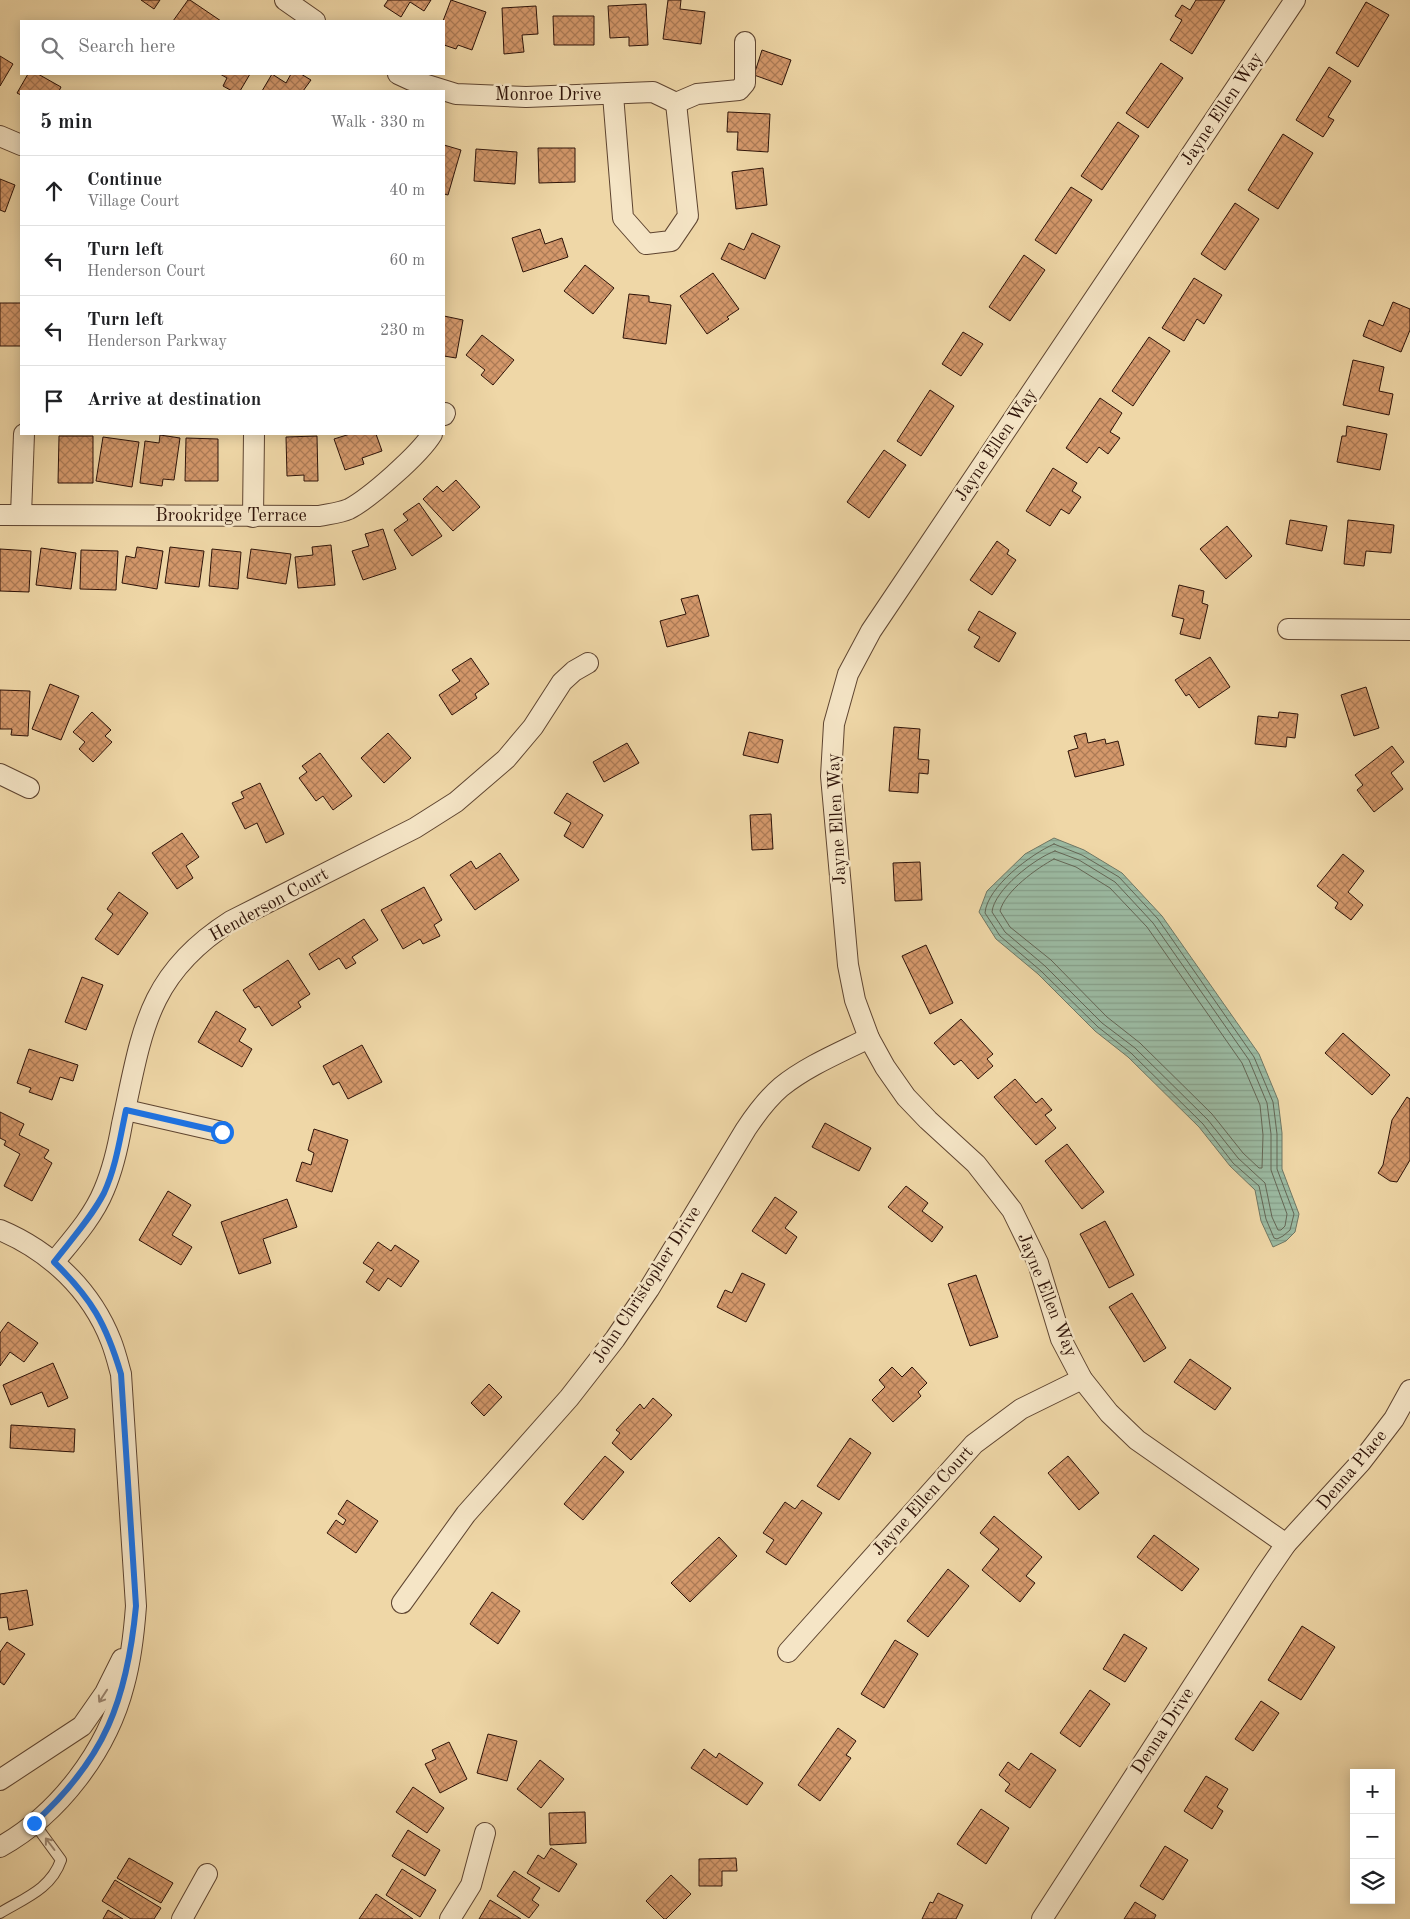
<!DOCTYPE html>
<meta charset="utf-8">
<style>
:root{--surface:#fff;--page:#f2f2f2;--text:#202124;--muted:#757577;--line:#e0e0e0}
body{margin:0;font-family:"Old Standard TT",serif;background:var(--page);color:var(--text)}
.controls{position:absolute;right:15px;bottom:15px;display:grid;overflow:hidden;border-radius:0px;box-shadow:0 2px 12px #0003}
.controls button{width:45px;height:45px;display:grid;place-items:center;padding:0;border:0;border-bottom:1px solid var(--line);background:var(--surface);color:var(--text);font:25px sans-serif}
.stop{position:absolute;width:15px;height:15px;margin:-11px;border:4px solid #1a73e8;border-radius:50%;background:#fff}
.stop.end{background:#1a73e8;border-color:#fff;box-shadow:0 1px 5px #0008}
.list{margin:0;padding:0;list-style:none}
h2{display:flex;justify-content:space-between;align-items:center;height:65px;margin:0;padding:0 20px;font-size:21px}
h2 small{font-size:16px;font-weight:400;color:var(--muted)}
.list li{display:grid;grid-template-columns:32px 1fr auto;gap:15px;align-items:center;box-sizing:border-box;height:70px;padding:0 20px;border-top:1px solid var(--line)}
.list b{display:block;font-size:19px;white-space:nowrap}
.list p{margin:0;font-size:16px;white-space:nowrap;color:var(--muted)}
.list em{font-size:16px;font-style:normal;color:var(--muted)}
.icon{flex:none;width:28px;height:28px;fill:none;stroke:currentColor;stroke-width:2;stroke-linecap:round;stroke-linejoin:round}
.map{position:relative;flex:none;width:1410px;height:1919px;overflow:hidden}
.search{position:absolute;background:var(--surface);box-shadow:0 2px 12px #0003;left:20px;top:20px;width:425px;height:55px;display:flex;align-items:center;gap:12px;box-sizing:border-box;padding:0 18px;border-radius:0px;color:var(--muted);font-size:19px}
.panel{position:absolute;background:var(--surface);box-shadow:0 2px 12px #0003;left:20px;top:90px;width:425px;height:345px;border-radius:0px}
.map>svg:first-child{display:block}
.water{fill:url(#water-rules);stroke:#6f7764}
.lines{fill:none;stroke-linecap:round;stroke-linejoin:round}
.shore{stroke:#646655;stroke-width:1}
.building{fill:url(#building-cross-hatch);stroke:#2e1308}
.lane-casing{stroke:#5e4430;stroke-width:12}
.street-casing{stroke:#5e4430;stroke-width:22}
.lane{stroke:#f5e5c6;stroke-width:10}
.street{stroke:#f5e5c6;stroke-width:20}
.oneway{stroke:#9b8670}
.route{stroke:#1a73e8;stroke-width:6}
.labels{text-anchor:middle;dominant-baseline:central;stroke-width:5;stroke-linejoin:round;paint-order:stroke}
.street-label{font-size:18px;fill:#2e1308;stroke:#f5e5c6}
</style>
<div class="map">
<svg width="1410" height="1919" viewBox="0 0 1410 1919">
<defs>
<pattern id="water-rules" width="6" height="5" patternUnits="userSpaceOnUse" patternTransform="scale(1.25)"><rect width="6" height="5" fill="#9bbaa2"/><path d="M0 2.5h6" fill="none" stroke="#869f8a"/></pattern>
<pattern id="building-cross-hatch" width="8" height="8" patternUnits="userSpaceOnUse" patternTransform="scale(1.25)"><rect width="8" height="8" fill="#d4986b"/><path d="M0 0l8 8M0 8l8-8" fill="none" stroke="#ac7b56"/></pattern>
</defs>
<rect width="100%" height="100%" fill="#efd7a7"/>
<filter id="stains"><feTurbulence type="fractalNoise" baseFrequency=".004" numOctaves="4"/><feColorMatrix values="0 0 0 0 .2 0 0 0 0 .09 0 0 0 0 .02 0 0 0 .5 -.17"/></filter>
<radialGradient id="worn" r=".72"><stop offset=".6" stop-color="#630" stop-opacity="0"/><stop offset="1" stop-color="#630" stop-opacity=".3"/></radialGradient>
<path class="water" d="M1054,838L1084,850L1122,873L1162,916L1259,1054L1278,1100L1282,1133V1169L1299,1214L1295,1232L1286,1241L1273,1247L1261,1221L1255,1190L1230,1166L1199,1127L1128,1057L1095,1031L1038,974L996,939L979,912L987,891L1025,854Z"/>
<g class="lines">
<g class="shore">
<path d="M1054,844L1082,855L1119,877L1158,919L1254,1057L1273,1102L1277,1134V1169L1294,1214L1290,1230L1283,1236L1277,1239L1274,1238L1266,1219L1259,1186L1233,1163L1203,1124L1131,1053L1098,1027L1041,971L1000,936L985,913C987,887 1031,854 1054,844Z"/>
<path d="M1055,851L1079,860L1115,882L1153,923L1249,1060L1267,1103L1271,1134V1170L1287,1214L1285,1226L1281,1230H1278L1272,1217L1265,1183L1238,1158L1208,1120L1135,1048L1102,1023L1045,966L1005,932L992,912C994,890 1035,858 1055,851Z"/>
<path d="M1054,859L1076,867L1110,888L1147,927L1242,1063L1260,1105L1263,1135L1262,1168H1259L1243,1153L1212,1114L1140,1043L1107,1017L1051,960L1010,927L1000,911C1005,891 1037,868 1054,859Z"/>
</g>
</g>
<g class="building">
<path d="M141,0H160L154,9Z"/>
<path d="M188,0H190L221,21H173Z"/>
<path d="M388,0H431L424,11L410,2L401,17L384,6Z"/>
<path d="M451,0L486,12L472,50L458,45L456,49L444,45L443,21Z"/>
<path d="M668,0H681L680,9L705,12L701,44L663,39Z"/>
<path d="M1196,0H1225L1192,54L1170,40L1182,20L1175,16L1182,5L1190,10Z"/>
<path d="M1366,2L1389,15L1358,67L1336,53Z"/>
<path d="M646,4L648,45L629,46V37L610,38L608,6Z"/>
<path d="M536,6L538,34L522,35L524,52L504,54L502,8Z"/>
<path d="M553,16H594V45H554Z"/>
<path d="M762,50L791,60L782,85L754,75Z"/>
<path d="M0,56L13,64L0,86Z"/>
<path d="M1161,63L1183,78L1148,128L1126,113Z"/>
<path d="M1329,67L1351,81L1328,117L1334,120L1323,137L1296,120Z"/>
<path d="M28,74H38L61,87L59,91H21V95L17,93Z"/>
<path d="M220,74H250L240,91H232L223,86L227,78Z"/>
<path d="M272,74L286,83L291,74H301L311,80L303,91H262Z"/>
<path d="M728,112L770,114L768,152L737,150L738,132H727Z"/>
<path d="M1118,122L1139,136L1102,190L1081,176Z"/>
<path d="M1283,134L1313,153L1278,209L1248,190Z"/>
<path d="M444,145L461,150L448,195L444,194Z"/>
<path d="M538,148H575V182L539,183Z"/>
<path d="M476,149L517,152L515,184L474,181Z"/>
<path d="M763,168L767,205L736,209L732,172Z"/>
<path d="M0,179L15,185L5,212L0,210Z"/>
<path d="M1071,187L1092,200L1056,254L1035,240Z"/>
<path d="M1235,203L1259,219L1225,270L1201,254Z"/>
<path d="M540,229L545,244L562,238L568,257L523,272L512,238Z"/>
<path d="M752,233L780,246L765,279L721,259L729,243L744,250Z"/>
<path d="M1024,255L1045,270L1010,321L989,307Z"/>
<path d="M585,265L614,288L593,314L564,291Z"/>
<path d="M713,273L739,309L727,317L729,319L707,334L680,296Z"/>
<path d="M1194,278L1222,295L1204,324L1197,319L1184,341L1162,328Z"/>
<path d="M629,294L649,296V302L671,305L666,344L623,338Z"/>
<path d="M1393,302L1410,309V330L1401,352L1363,336L1369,320L1383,326Z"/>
<rect x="0" y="303" width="21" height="43"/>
<path d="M444,316L463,320L456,358L444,356Z"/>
<path d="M963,332L983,344L961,376L942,364Z"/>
<path d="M482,335L514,360L493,385L481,375L485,370L466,355Z"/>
<path d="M1149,337L1170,351L1133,406L1112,391Z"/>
<path d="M1353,360L1384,367L1379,391L1393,394L1389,415L1343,405Z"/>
<path d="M930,390L954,406L921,456L897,441Z"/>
<path d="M1100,398L1122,413L1110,432L1120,438L1108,454L1099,447L1087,463L1066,448Z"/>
<path d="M1347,426L1387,434L1380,470L1337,462L1342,436H1346Z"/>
<path d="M350,434H376L382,451L362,458L364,464L345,470L334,439Z"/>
<path d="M160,435L180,438L174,480L163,479L162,486L140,483L145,441L159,443Z"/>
<path d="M59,436H93V483H58Z"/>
<path d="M317,436L318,481H304V475L287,476L286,437Z"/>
<path d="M103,437L139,442L132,487L96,481Z"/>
<path d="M186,438L218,439V481H185Z"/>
<path d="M884,450L906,465L869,518L847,502Z"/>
<path d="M1053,468L1077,483L1072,491L1081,497L1069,514L1061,509L1050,526L1026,511Z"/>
<path d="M456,480L480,507L453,531L423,499L437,486L443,492Z"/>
<path d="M419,503L442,536L412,556L394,530L408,520L403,514Z"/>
<path d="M1290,520L1327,526L1322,551L1286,544Z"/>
<path d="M1348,520L1394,525L1391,553L1366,551L1364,566L1344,564Z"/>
<path d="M1227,526L1252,556L1226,579L1200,549Z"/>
<path d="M383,529L396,569L363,580L352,551L369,546L365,534Z"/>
<path d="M997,541L1009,550L1007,554L1016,560L992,595L970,580Z"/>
<path d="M331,545L335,585L298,588L295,557L313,555L312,547Z"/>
<path d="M137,547L163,551L157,589L122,583L126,556L135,558Z"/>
<path d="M170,547L204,551L199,587L165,583Z"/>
<path d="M41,548L76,553L71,589L36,585Z"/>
<path d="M0,549L31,551L29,592L0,591Z"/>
<path d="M212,549L241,552L238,589L209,586Z"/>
<path d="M251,549L291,554L286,584L247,578Z"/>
<path d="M81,550L118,551L116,590L80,589Z"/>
<path d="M1179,585L1204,591L1202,603L1208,605L1200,639L1180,634L1184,619L1172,616Z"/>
<path d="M698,595L709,636L667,647L660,621L686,614L681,599Z"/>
<path d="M979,611L1016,633L999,662L974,647L980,637L968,630Z"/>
<path d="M1210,657L1230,687L1199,708L1189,694L1186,696L1175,680Z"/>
<path d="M471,658L489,684L475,694L477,698L452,715L439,695L460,681L452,670Z"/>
<path d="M50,684L79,696L61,740L32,729Z"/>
<path d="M1366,687L1379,728L1354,736L1341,695Z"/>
<path d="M0,690L30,691L28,736L11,735L12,729H0Z"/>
<path d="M92,712L111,730L105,736L112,742L93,762L79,749L85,742L73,732Z"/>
<path d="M1279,712L1298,714L1295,738L1287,737L1286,747L1255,744L1258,716L1278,718Z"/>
<path d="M894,727L920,729L918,759L929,760L928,774L919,773L918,793L889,791Z"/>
<path d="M749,732L783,740L778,763L743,755Z"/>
<path d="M388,733L411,758L384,783L361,758Z"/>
<path d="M1086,733L1088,743L1105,739L1106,744L1118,741L1124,765L1075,777L1068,751L1078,748L1074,736Z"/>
<path d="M627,743L639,763L604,782L593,762Z"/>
<path d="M1392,746L1404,762L1391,773L1403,789L1374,812L1357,790L1363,785L1355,775Z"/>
<path d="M320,753L352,796L333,810L323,796L316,801L299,778L307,772L302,766Z"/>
<path d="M260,783L284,834L266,843L257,823L245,829L232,803L244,798L241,792Z"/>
<path d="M567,793L603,815L583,848L564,836L571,823L554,813Z"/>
<path d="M771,814L773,849L752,850L750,815Z"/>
<path d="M182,833L199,857L186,866L193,878L177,889L152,853Z"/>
<path d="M500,853L519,880L475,910L450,875L471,861L476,869Z"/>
<path d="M1343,854L1364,871L1348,892L1363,905L1351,920L1335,908L1338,903L1317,886Z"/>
<path d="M920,862L922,900L895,901L893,863Z"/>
<path d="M424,887L442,920L434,925L440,936L423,944L420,939L403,949L381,910Z"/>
<path d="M119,892L148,913L118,955L95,939L113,914L107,909Z"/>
<path d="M364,919L378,940L352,957L356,963L346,969L339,958L319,970L309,954Z"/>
<path d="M926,945L953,1003L930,1014L902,956Z"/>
<path d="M288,960L310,994L298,1002L301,1007L272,1026L259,1006L255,1008L243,990Z"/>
<path d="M82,977L103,985L86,1030L65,1022Z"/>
<path d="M216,1011L246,1029L239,1041L252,1049L242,1067L198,1042Z"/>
<path d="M961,1019L993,1054L987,1059L993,1066L978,1079L961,1060L954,1065L934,1043Z"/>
<path d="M1343,1033L1390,1075L1372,1095L1325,1053Z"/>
<path d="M362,1045L382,1082L348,1099L339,1082L333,1085L323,1066Z"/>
<path d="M29,1049L78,1065L73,1081L60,1077L52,1100L29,1092L31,1088L17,1083Z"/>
<path d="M1015,1079L1036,1103L1042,1098L1052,1110L1045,1115L1056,1128L1036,1145L994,1097Z"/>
<path d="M1407,1097L1410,1099V1160L1397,1182L1390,1181L1378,1173L1383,1165L1392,1120Z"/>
<path d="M0,1112L24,1124L19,1135L49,1150L44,1158L52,1163L32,1201L4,1186L20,1154L4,1145L6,1141L0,1138Z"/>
<path d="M825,1123L871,1148L859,1171L812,1147Z"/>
<path d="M314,1129L348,1140L332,1192L296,1181L302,1162L311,1165L314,1153L308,1150Z"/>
<path d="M1067,1144L1104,1192L1082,1209L1045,1161Z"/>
<path d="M906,1186L928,1203L922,1211L943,1227L932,1242L888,1207Z"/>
<path d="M168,1191L191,1205L172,1235L192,1247L181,1265L139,1240Z"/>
<path d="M775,1197L797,1212L785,1228L797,1237L786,1254L752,1231Z"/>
<path d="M287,1199L297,1227L263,1239L271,1263L239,1274L221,1222Z"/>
<path d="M1105,1221L1134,1275L1109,1288L1080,1234Z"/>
<path d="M378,1242L391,1251L395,1245L419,1261L401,1287L388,1278L379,1291L366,1282L374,1270L363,1263Z"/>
<path d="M742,1273L765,1284L746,1322L717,1307L725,1290L732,1293Z"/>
<path d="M976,1275L998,1337L970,1346L948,1284Z"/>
<path d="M1132,1293L1166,1348L1144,1362L1109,1307Z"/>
<path d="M8,1322L38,1343L24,1362L10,1352L0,1366V1333Z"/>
<path d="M1190,1359L1231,1388L1215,1410L1174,1382Z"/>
<path d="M53,1363L68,1398L48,1407L42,1392L11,1405L3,1385Z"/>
<path d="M892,1367L902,1377L912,1367L927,1383L918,1392L921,1396L893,1422L872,1400L885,1387L879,1380Z"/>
<path d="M489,1384L502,1397L484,1416L471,1403Z"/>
<path d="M653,1398L672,1415L631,1460L612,1443L620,1433L616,1430L640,1404L644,1409Z"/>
<path d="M11,1425L75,1429L74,1452L10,1448Z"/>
<path d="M850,1438L871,1453L839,1500L817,1486Z"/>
<path d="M605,1456L624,1472L583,1520L564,1504Z"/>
<path d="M1068,1456L1099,1493L1079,1510L1048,1473Z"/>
<path d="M347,1500L378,1521L356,1553L327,1533L336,1520L343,1525L346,1520L338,1514Z"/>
<path d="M802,1500L822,1513L786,1565L766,1552L774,1540L763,1533L785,1502L795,1509Z"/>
<path d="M994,1516L1042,1557L1026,1576L1035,1583L1020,1602L982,1570L999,1549L980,1533Z"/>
<path d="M1154,1535L1199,1569L1182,1591L1137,1557Z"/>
<path d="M719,1537L737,1556L690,1602L671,1583Z"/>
<path d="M948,1569L969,1586L928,1637L907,1621Z"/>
<path d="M27,1590L33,1625L9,1630L7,1617L0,1618V1594Z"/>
<path d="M492,1592L520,1611L498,1644L470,1624Z"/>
<path d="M1302,1626L1335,1647L1301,1700L1268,1680Z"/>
<path d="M1124,1634L1147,1648L1125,1682L1103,1669Z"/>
<path d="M895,1640L918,1654L884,1708L861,1694Z"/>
<path d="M7,1642L25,1654L4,1685L0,1682V1652Z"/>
<path d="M1090,1690L1110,1704L1080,1747L1060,1733Z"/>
<path d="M1261,1701L1279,1713L1253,1751L1235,1739Z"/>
<path d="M838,1728L856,1741L846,1755L851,1758L820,1801L798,1785Z"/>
<path d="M488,1734L517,1741L507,1781L477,1773Z"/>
<path d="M449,1742L467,1779L440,1793L425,1764L436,1759L432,1750Z"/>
<path d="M704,1749L716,1758L719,1753L763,1783L747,1805L691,1768Z"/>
<path d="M1031,1753L1056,1770L1030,1808L1005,1791L1010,1784L999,1775L1008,1762L1019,1770Z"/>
<path d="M540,1760L564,1779L541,1808L517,1789Z"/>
<path d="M1206,1776L1228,1789L1217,1807L1223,1811L1212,1829L1184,1811Z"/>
<path d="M413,1787L444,1808L427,1833L396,1812Z"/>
<path d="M981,1809L1009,1828L986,1864L957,1844Z"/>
<path d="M585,1812L586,1843L550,1845L549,1813Z"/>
<path d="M408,1830L440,1850L425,1876L392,1856Z"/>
<path d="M1165,1846L1188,1860L1163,1900L1140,1886Z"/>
<path d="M551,1848L577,1864L559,1892L527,1873L538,1855L544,1859Z"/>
<path d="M129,1858L173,1883L161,1903L117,1878Z"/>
<path d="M736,1858L737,1871H722V1886H699V1859Z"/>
<path d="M402,1869L436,1890L420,1917L386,1895Z"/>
<path d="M514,1871L540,1888L532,1900L539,1905L529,1918L497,1896Z"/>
<path d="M671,1875L691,1894L666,1919H664L646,1901Z"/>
<path d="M115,1880L161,1908L154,1919H131L102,1901Z"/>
<path d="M938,1893L963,1905L956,1919H922L930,1902L933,1903Z"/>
<path d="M376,1894L413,1919H359Z"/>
<path d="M490,1900L521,1919H479Z"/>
<path d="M1135,1902L1156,1915L1154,1919H1124Z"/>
<path d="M108,1910L123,1919H103Z"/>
</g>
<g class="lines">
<g class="lane-casing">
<path id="lane" d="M0,1913C25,1898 51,1889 61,1860L34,1823"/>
</g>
<g class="street-casing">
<g id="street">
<path d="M285,0L315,21"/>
<path d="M398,74L411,80L456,94L526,97L653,92L676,103L697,94L739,90L745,83V42"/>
<path d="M613,95L623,218L646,244L671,241L688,216L676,103"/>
<path d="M0,136L21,145"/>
<path d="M444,415L445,413"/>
<path d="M0,515L319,516C328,514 340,513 349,509C370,498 420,454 432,434"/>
<path d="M21,515L24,434"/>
<path d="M253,517L254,434"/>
<path d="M1288,629L1410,630"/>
<path d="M0,774L29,788"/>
<path d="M126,1110L222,1132"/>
<path d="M0,1230C50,1251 91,1290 111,1341C115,1351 118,1363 121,1374L136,1606C134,1633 131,1660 124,1685C107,1751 59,1814 0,1847"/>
<path d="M54,1262C72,1240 93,1217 104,1190C113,1169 118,1147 122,1124C142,1033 146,975 231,921L415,828L456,802L506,759L533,727L562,682L574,671L588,663"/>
<path d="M1286,1544L1137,1440L1109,1413L1082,1379L1061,1339L1038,1263L1012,1210L976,1164L928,1120L906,1097L885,1067L869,1038L855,1000L848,965L831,776L834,724L848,674L871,631L1295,0"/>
<path d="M402,1603L466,1514L569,1398L615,1339L649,1289L746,1129C756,1114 767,1099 781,1087C807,1066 839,1053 869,1038"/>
<path d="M788,1652L974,1444L1021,1409L1082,1379"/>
<path d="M0,1780L82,1726L105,1693L122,1659"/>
<path d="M182,1919L207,1874"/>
<path d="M450,1919L471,1885L485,1833"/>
<path d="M1042,1919L1264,1576L1286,1544L1361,1462L1394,1419L1410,1390"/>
</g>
</g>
<use href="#lane" class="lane"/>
<use href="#street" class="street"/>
</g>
<defs><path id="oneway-shaft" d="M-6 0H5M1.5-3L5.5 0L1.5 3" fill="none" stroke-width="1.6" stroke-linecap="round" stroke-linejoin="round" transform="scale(1.25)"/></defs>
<g class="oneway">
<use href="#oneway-shaft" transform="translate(103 1696) rotate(123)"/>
<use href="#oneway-shaft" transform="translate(50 1844) rotate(-127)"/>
</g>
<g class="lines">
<path class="route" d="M34,1823C105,1759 127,1700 136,1606L121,1374C106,1324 92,1299 54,1262C71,1240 91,1218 104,1193C116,1167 120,1138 126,1110L222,1132"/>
</g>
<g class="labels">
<g class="street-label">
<text x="548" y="95">Monroe Drive</text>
<text transform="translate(1222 109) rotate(-56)">Jayne Ellen Way</text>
<text transform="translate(996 445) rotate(-56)">Jayne Ellen Way</text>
<text x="231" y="516">Brookridge Terrace</text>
<text transform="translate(837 819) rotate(-93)">Jayne Ellen Way</text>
<text transform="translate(269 905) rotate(-29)">Henderson Court</text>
<text transform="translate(647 1285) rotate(-57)">John Christopher Drive</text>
<text transform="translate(1047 1295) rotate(68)">Jayne Ellen Way</text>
<text transform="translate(1352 1470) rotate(-50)">Denna Place</text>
<text transform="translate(923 1501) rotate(-48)">Jayne Ellen Court</text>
<text transform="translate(1163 1731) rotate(-57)">Denna Drive</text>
</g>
</g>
<rect width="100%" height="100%" filter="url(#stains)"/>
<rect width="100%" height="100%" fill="url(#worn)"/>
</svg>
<div class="controls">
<button>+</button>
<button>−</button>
<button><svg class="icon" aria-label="layers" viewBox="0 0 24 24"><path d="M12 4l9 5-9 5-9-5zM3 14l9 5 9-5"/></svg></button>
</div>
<div class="stop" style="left:222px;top:1132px"></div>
<div class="stop end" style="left:34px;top:1823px"></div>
<div class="search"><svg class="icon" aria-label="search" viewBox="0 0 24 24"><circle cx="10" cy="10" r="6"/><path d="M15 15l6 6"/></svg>Search here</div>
<section class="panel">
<h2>5 min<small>Walk · 330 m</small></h2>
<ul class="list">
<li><svg class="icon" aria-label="ahead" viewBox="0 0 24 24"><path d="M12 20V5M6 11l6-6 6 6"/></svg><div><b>Continue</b><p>Village Court</p></div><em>40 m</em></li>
<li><svg class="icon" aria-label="left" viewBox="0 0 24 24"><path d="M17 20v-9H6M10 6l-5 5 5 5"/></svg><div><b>Turn left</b><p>Henderson Court</p></div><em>60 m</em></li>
<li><svg class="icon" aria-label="left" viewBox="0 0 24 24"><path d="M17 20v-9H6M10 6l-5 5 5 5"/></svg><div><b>Turn left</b><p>Henderson Parkway</p></div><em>230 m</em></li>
<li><svg class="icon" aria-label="arrive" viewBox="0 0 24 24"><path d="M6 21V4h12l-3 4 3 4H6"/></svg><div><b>Arrive at destination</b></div></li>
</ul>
</section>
</div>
